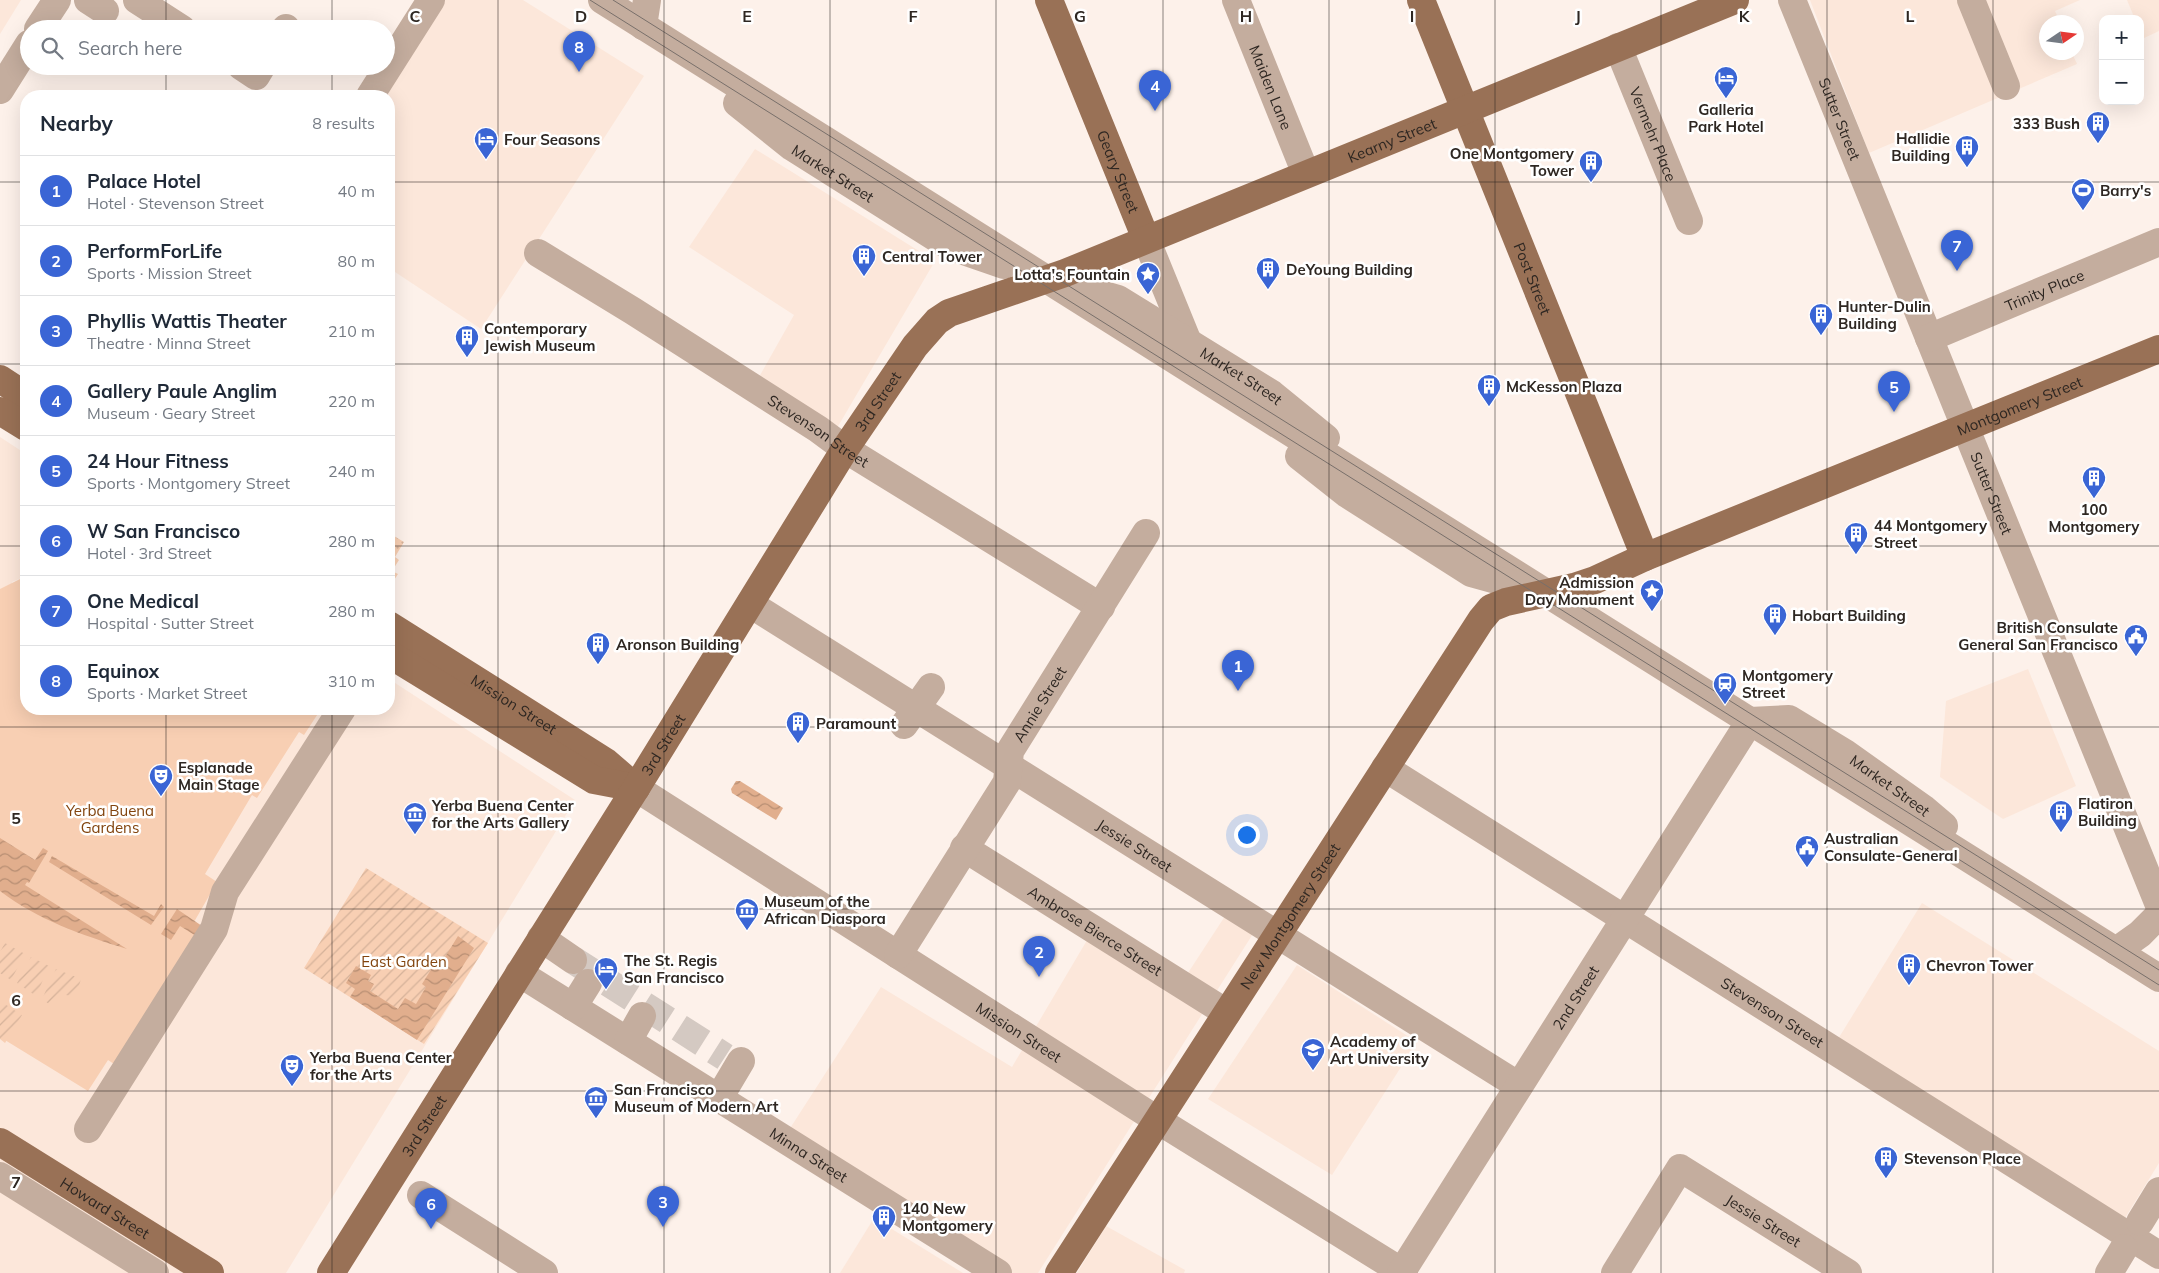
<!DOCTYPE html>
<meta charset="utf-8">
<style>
:root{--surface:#fff;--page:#f2f2f3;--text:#1f2937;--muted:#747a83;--line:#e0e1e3;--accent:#3a65d5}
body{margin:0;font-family:Mulish,sans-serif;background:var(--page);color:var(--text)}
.controls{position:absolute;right:15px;top:15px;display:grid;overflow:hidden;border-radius:10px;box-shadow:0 5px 20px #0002}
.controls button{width:45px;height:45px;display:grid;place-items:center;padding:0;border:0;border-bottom:1px solid var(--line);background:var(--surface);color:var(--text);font:25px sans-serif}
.compass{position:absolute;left:2039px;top:15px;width:45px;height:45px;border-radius:50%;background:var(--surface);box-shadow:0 5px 20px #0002;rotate:77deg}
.you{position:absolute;left:1246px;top:834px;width:18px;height:18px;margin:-12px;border:4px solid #fff;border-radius:50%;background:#1a73e8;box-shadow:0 0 0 8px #1a73e833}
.badge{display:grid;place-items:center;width:32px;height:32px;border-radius:50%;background:var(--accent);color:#fff;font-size:16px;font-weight:700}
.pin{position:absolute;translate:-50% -41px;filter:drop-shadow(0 1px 2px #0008)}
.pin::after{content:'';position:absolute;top:26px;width:18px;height:15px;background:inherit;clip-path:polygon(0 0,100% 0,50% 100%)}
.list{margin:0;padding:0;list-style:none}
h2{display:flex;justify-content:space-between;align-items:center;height:65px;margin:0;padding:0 20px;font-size:21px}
h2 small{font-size:16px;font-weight:400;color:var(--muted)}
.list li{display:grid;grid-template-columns:32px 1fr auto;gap:15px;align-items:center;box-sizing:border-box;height:70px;padding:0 20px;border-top:1px solid var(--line)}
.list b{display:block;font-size:19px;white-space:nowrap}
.list p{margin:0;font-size:16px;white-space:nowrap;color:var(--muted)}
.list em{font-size:16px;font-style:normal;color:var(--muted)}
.icon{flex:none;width:28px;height:28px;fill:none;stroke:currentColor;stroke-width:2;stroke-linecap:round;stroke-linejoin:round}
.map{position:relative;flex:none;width:2159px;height:1273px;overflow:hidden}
.search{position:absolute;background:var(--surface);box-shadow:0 5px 20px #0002;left:20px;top:20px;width:375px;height:55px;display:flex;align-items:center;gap:12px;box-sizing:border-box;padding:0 18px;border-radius:28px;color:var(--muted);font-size:19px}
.panel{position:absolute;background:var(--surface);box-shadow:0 5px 20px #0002;left:20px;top:90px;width:375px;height:625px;border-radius:20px}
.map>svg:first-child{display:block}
.built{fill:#fce7da}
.grass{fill:url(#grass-dots)}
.park{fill:#f8cfb3}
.garden{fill:url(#garden-furrows)}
.water{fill:url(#water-waves)}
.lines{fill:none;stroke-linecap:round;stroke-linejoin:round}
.minor-tunnel{stroke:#d4c9c2;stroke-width:28;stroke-dasharray:28 14;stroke-linecap:butt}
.minor{stroke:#c4ad9e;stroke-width:28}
.major{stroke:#997156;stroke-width:28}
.tram{stroke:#786f6a;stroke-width:1}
.grid{fill:none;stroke:#2e2722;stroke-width:1;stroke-opacity:0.55}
.labels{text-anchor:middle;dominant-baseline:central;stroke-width:5;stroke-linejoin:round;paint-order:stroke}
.street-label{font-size:15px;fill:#2e2722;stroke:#fff}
.poi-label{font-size:15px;font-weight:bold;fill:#2e2722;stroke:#fff;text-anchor:start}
.park-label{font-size:15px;fill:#82440e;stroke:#fff}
.grid-label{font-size:16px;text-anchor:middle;font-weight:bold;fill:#2e2722;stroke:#fff;stroke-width:5;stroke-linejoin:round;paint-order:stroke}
</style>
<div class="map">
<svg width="2159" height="1273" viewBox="0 0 2159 1273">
<defs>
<pattern id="grass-dots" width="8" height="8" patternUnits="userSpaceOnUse" patternTransform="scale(1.25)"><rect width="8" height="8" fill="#f8cfb3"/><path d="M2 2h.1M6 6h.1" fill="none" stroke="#d5b29a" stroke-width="1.8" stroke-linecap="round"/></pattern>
<pattern id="garden-furrows" width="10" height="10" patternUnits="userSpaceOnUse" patternTransform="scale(1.25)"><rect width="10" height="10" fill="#f8cfb3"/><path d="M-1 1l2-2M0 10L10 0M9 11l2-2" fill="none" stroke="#d5b29a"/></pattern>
<pattern id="water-waves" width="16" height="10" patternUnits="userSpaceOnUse" patternTransform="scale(1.25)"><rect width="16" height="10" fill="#e1ae8d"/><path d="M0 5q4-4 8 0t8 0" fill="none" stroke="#b78e73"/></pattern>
</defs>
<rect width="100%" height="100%" fill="#fdf1ea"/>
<g class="built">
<path d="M0,0H21L0,34Z"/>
<path d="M445,0H523L644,76L481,329L389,268V96H383Z"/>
<path d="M1810,0H2080L2055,11L2060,22H2046V52L2072,53L2077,64L1869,153Z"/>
<path d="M2127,0H2159V31L2142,39L2140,19H2135Z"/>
<path d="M755,149L935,261L837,428L759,377L794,315L689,247Z"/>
<path d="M0,437L26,454V576L12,582L26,709H389V679L575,800L286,1273H0Z"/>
<path d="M2028,669L2076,786L2003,819L1940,777L1946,701Z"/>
<path d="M1922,903L2159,1051V1163L2125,1218L1838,1039Z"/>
<path d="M1229,910L1256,929L1038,1273H1013L787,1133L881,987L1012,1067L1096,925L1184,979Z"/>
<path d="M1297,965L1417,1042L1332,1175L1208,1099Z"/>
<path d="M874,1218L963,1273H840Z"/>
<path d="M1106,1226L1185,1270L1184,1273H1077Z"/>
</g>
<path class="grass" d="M389,533L404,542L395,557L399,560L392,571L398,574L392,583L389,580Z"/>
<path class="park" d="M26,576V709H321L304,735L299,732L257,798L252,795L205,874L217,882L194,922L206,929L114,1064L108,1060L88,1091L0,1037V589Z"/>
<g class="garden">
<path d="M366,868L488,943L424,1044L304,968Z"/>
<path d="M5,943L25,954L11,980L0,973V952Z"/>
<path d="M31,957L49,966L36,996L17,983Z"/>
<path d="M56,969L81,979L78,989L73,992V996L58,994L49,1004L42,999Z"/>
<path d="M0,1001L22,1015L5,1043L0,1039Z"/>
</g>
<g class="water">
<path d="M736,781H740L783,808L776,820L732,793L731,789Z"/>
<path d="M0,838L35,860L43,848L48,851L29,883L27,882L25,885L127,949C82,935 38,920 0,891Z"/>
<path d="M52,856L154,916L161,904L164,907L151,925L49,862Z"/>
<path d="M177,909L202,926L196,936L180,926L171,940L161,934Z"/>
<path d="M458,936L474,948L417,1040L350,997L355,989L346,983L356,966L371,975L368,981L374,984L370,991L398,1009L405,998L416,1004L426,987L422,984L432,968L437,970Z"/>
</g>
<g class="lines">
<path class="minor-tunnel" d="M573,960L725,1057"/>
<g class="minor">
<path d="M88,0L105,11"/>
<path d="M137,0L182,29"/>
<path d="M602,0L2159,978"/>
<path id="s1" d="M1236,0L1306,174"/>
<path id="s2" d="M1792,0L2159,905"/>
<path d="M1971,0L2006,86"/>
<path d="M643,26L647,0"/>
<path d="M38,29L57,0"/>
<path d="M285,29L286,28"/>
<path id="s3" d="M1618,47L1689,221"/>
<path d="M241,66L256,76L262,66"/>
<path d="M0,90L29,44"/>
<path d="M370,96L431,0"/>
<path id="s4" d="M737,103L792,147L949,246L1004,265"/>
<path d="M1146,239L1188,342"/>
<path id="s5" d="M538,253L633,311L818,429L845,449L1101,607"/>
<path id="s6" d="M1076,287L1118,299L1272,394L1326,438"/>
<path id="s7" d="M1929,338L2159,242"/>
<path d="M1299,456L1347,494L1471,573L1518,586"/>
<path id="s8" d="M750,604L1519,1086"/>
<path id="s9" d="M1750,721L1789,719L1845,753L1924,809L1944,826"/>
<path d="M904,725L931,687"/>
<path id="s10" d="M1385,768L2159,1255"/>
<path id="s11" d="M636,788L1159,1121L1404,1273"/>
<path id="s12" d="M964,848L1227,1013"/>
<path d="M541,938L573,960"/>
<path d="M2116,951L2140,934L2159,915"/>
<path id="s13" d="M898,955L1007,782L1010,751L1146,533"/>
<path id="s14" d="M519,973L998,1273"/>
<path d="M573,1007L588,983"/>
<path d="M628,1041L642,1016"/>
<path d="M719,1098L741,1061"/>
<path d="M88,1129L214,929L225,892L342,709"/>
<path d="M0,1176L155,1273"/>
<path d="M421,1195L544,1273"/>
<path d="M2140,1222L2159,1191"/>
<path id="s15" d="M1401,1273L1750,721"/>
<path id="s16" d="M1615,1273L1680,1168L1848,1273"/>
<path d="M2109,1273L2124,1248"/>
</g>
<g class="major">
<path id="s17" d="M1049,0L1146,239"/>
<path id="s18" d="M1421,0L1645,557"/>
<path d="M0,379L26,396"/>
<path d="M0,411L26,427"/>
<path id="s19" d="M389,625L606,762L636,788"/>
<path d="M389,654L594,780L636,788"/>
<path id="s20" d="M0,1142L210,1273"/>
<path id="s21" d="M331,1273L636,788L845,449L915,346L937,321L949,313L1065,273L1735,0"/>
<path id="s22" d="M1059,1273L1481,620L1491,608L1506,602L1574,587L1595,580L1645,557L2159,349"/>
</g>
<g class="tram">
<path d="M590,0L2159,985"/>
<path d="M613,0L2159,970"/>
</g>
</g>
<path class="grid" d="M166,0V29M332,0V29M498,0V1273M664,0V1273M830,0V1273M996,0V1273M1163,0V1273M1329,0V1273M1495,0V1273M1661,0V1273M1827,0V1273M1993,0V1273M166,66V96M332,66V96M0,182H26M389,182H2159M0,364H26M389,364H2159M0,546H26M389,546H2159M166,709V1273M332,709V1273M0,727H2159M0,909H2159M0,1091H2159"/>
<defs>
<g id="hotel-pin" transform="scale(1.25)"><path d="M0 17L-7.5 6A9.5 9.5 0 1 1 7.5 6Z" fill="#3a65d5" stroke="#fff"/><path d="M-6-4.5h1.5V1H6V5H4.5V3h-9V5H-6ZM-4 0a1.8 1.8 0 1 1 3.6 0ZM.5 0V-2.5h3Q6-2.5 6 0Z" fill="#fff"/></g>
<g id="building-pin" transform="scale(1.25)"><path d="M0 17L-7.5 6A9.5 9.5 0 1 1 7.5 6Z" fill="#3a65d5" stroke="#fff"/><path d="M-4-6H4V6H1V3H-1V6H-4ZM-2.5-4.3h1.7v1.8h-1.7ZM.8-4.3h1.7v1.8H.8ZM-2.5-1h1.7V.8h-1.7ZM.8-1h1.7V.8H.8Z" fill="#fff"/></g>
<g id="stadium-pin" transform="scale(1.25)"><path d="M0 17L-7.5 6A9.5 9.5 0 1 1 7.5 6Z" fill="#3a65d5" stroke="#fff"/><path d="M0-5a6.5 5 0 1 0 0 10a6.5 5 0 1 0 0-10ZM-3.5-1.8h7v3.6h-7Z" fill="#fff"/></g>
<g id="sight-pin" transform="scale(1.25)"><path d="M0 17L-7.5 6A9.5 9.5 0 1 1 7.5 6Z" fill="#3a65d5" stroke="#fff"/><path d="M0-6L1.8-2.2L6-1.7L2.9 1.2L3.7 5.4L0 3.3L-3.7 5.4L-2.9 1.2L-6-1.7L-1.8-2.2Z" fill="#fff"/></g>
<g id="civic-pin" transform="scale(1.25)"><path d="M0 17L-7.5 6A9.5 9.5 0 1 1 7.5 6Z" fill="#3a65d5" stroke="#fff"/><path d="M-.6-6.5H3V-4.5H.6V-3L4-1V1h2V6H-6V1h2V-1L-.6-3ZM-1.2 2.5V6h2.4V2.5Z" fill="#fff"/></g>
<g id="station-pin" transform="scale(1.25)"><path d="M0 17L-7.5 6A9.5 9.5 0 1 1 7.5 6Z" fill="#3a65d5" stroke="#fff"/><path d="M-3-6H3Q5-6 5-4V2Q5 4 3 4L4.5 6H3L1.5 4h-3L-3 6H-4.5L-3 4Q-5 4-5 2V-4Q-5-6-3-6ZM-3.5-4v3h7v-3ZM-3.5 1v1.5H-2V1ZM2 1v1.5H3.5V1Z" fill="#fff"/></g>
<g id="theatre-pin" transform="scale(1.25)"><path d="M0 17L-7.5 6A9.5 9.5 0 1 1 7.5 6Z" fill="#3a65d5" stroke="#fff"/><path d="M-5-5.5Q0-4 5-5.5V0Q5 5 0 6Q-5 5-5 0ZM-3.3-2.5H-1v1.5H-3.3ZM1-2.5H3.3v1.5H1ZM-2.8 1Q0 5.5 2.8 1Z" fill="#fff"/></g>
<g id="museum-pin" transform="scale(1.25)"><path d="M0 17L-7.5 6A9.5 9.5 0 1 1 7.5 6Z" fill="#3a65d5" stroke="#fff"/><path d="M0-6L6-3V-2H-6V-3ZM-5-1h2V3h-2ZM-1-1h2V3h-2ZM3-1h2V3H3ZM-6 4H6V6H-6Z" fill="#fff"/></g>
<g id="university-pin" transform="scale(1.25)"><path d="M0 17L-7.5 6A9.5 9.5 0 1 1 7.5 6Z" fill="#3a65d5" stroke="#fff"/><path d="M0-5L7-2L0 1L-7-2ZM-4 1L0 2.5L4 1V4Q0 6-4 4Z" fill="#fff"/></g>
</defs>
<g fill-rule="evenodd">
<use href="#hotel-pin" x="1726" y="78"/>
<use href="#building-pin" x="2098" y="123"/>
<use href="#hotel-pin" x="486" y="139"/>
<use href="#building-pin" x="1967" y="147"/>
<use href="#building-pin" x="1591" y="162"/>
<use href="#stadium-pin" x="2083" y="190"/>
<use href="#building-pin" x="864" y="256"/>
<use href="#building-pin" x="1268" y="269"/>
<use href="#sight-pin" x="1148" y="274"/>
<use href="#building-pin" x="1821" y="315"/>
<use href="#building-pin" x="467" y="337"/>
<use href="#building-pin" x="1489" y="386"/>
<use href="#building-pin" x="2094" y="478"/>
<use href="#building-pin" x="1856" y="534"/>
<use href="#sight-pin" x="1652" y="591"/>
<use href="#building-pin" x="1775" y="615"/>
<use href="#civic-pin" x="2136" y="636"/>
<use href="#building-pin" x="598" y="644"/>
<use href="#station-pin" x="1725" y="684"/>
<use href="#building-pin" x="798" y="723"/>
<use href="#theatre-pin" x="161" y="776"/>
<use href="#building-pin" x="2061" y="812"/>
<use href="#museum-pin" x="415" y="814"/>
<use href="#civic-pin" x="1807" y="847"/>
<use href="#museum-pin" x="747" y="910"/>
<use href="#building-pin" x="1909" y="965"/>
<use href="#hotel-pin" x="606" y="969"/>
<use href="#university-pin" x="1313" y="1050"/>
<use href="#theatre-pin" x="292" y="1066"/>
<use href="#museum-pin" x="596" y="1098"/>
<use href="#building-pin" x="1886" y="1158"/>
<use href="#building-pin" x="884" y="1217"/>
</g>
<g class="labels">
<g class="street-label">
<text stroke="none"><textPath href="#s1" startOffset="94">Maiden Lane</textPath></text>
<text stroke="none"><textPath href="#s2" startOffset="128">Sutter Street</textPath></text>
<text stroke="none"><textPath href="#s3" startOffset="94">Vermehr Place</textPath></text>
<text stroke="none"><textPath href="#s21" startOffset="1619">Kearny Street</textPath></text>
<text stroke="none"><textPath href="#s17" startOffset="185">Geary Street</textPath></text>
<text stroke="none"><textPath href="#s4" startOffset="119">Market Street</textPath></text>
<text stroke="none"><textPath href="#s18" startOffset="300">Post Street</textPath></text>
<text stroke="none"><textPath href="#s7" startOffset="125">Trinity Place</textPath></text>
<text stroke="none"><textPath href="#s6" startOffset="189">Market Street</textPath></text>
<text stroke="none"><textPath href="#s21" startOffset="1029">3rd Street</textPath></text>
<text stroke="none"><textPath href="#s22" startOffset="1360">Montgomery Street</textPath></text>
<text stroke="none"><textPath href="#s5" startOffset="332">Stevenson Street</textPath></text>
<text stroke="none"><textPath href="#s2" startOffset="532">Sutter Street</textPath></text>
<text stroke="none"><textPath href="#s19" startOffset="148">Mission Street</textPath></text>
<text stroke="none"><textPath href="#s13" startOffset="291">Annie Street</textPath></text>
<text stroke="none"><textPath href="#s21" startOffset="624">3rd Street</textPath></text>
<text stroke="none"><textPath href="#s9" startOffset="160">Market Street</textPath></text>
<text stroke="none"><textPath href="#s8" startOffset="454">Jessie Street</textPath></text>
<text stroke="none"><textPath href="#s22" startOffset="425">New Montgomery Street</textPath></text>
<text stroke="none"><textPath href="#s12" startOffset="155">Ambrose Bierce Street</textPath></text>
<text stroke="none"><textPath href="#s15" startOffset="326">2nd Street</textPath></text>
<text stroke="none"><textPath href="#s10" startOffset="458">Stevenson Street</textPath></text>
<text stroke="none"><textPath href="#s11" startOffset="454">Mission Street</textPath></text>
<text stroke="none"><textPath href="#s21" startOffset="174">3rd Street</textPath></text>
<text stroke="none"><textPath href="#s14" startOffset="342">Minna Street</textPath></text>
<text stroke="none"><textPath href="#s20" startOffset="124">Howard Street</textPath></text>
<text stroke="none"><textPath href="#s16" startOffset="222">Jessie Street</textPath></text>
</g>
<g class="poi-label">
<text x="1726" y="109" text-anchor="middle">Galleria<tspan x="1726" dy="17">Park Hotel</tspan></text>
<text x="2080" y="123" text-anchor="end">333 Bush</text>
<text x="1950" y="138" text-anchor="end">Hallidie<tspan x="1950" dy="17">Building</tspan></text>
<text x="504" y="139">Four Seasons</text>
<text x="1574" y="153" text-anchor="end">One Montgomery<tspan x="1574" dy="17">Tower</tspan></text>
<text x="2100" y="190">Barry's</text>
<text x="882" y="256">Central Tower</text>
<text x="1286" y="269">DeYoung Building</text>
<text x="1130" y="274" text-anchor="end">Lotta's Fountain</text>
<text x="1838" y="306">Hunter-Dulin<tspan x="1838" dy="17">Building</tspan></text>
<text x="484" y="328">Contemporary<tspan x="484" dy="17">Jewish Museum</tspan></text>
<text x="1506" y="386">McKesson Plaza</text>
<text x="2094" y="509" text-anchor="middle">100<tspan x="2094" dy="17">Montgomery</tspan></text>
<text x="1874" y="525">44 Montgomery<tspan x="1874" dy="17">Street</tspan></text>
<text x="1634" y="582" text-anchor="end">Admission<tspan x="1634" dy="17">Day Monument</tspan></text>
<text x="1792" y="615">Hobart Building</text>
<text x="2118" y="627" text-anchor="end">British Consulate<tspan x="2118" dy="17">General San Francisco</tspan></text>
<text x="616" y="644">Aronson Building</text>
<text x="1742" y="675">Montgomery<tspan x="1742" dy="17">Street</tspan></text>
<text x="816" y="723">Paramount</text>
<text x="178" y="767">Esplanade<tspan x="178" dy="17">Main Stage</tspan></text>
<text x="2078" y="803">Flatiron<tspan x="2078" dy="17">Building</tspan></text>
<text x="432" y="805">Yerba Buena Center<tspan x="432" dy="17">for the Arts Gallery</tspan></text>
<text x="1824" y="838">Australian<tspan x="1824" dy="17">Consulate-General</tspan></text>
<text x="764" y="901">Museum of the<tspan x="764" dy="17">African Diaspora</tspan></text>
<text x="624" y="960">The St. Regis<tspan x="624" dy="17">San Francisco</tspan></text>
<text x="1926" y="965">Chevron Tower</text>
<text x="1330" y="1041">Academy of<tspan x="1330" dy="17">Art University</tspan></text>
<text x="310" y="1057">Yerba Buena Center<tspan x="310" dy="17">for the Arts</tspan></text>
<text x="614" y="1089">San Francisco<tspan x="614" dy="17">Museum of Modern Art</tspan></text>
<text x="1904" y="1158">Stevenson Place</text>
<text x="902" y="1208">140 New<tspan x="902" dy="17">Montgomery</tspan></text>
</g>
<g class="park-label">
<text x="110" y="810">Yerba Buena<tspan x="110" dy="17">Gardens</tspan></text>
<text x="404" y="961">East Garden</text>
</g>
</g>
<g class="grid-label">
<text x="415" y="22">C</text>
<text x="581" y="22">D</text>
<text x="747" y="22">E</text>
<text x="913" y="22">F</text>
<text x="1080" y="22">G</text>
<text x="1246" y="22">H</text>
<text x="1412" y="22">I</text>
<text x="1578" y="22">J</text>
<text x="1744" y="22">K</text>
<text x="1910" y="22">L</text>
<text x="16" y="824">5</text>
<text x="16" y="1006">6</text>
<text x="16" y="1188">7</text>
</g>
</svg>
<div class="controls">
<button>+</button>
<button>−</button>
</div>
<svg class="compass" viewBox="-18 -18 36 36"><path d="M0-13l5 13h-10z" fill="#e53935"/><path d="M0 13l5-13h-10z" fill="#747a83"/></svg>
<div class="you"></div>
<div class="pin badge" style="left:1238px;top:691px">1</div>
<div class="pin badge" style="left:1039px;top:977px">2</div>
<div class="pin badge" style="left:663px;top:1227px">3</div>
<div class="pin badge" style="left:1155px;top:111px">4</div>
<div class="pin badge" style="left:1894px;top:412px">5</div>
<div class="pin badge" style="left:431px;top:1229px">6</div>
<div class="pin badge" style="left:1957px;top:271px">7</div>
<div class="pin badge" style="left:579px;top:72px">8</div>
<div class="search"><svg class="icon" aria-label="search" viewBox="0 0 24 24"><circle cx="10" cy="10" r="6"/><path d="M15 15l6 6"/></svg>Search here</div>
<section class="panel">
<h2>Nearby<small>8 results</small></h2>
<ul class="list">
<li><span class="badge">1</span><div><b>Palace Hotel</b><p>Hotel · Stevenson Street</p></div><em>40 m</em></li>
<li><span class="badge">2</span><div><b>PerformForLife</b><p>Sports · Mission Street</p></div><em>80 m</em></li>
<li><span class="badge">3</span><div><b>Phyllis Wattis Theater</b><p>Theatre · Minna Street</p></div><em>210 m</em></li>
<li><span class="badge">4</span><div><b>Gallery Paule Anglim</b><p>Museum · Geary Street</p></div><em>220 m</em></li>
<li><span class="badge">5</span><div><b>24 Hour Fitness</b><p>Sports · Montgomery Street</p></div><em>240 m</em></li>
<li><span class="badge">6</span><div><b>W San Francisco</b><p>Hotel · 3rd Street</p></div><em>280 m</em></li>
<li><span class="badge">7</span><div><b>One Medical</b><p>Hospital · Sutter Street</p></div><em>280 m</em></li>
<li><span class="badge">8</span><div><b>Equinox</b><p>Sports · Market Street</p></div><em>310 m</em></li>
</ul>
</section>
</div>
